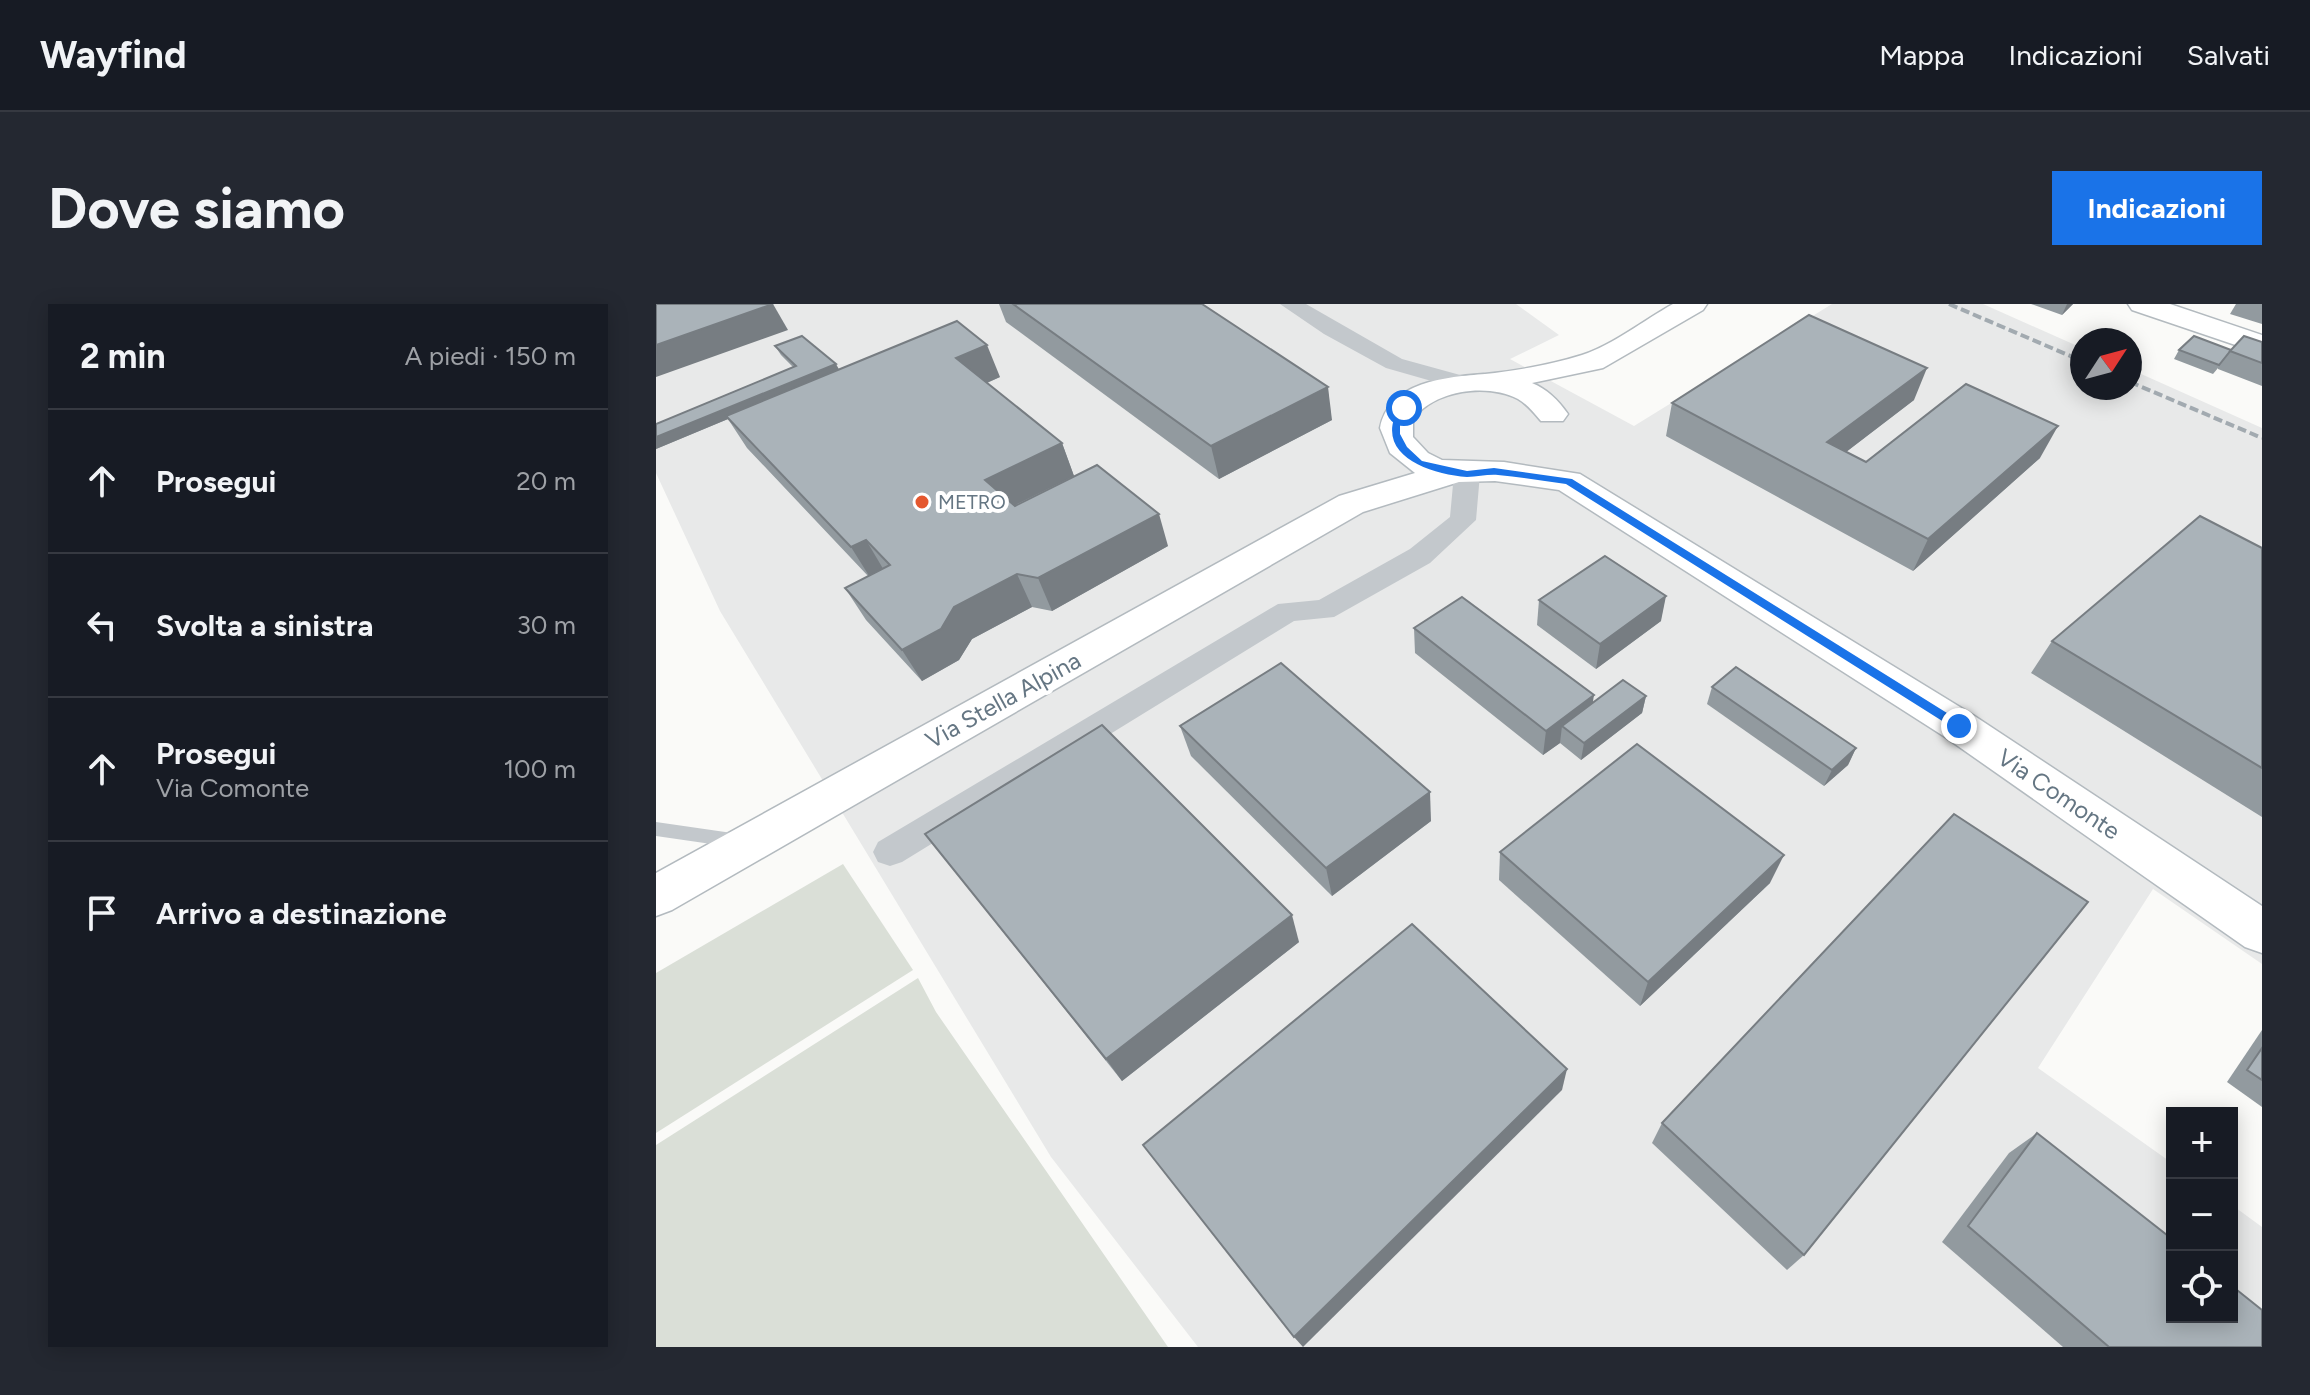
<!DOCTYPE html>
<html lang="it">
<meta charset="utf-8">
<style>
:root{--surface:#171b24;--page:#242831;--text:#f1f3f6;--muted:#9ea1a6;--line:#363941;--accent:#1a73e8}
body{margin:0;font-family:Figtree,sans-serif;background:var(--page);color:var(--text)}
.controls{position:absolute;right:24px;bottom:24px;display:grid;overflow:hidden;border-radius:0px;box-shadow:0 4px 20px #0003}
.controls button{width:72px;height:72px;display:grid;place-items:center;padding:0;border:0;border-bottom:2px solid var(--line);background:var(--surface);color:var(--text);font:40px sans-serif}
.compass{position:absolute;left:1414px;top:24px;width:72px;height:72px;border-radius:50%;background:var(--surface);box-shadow:0 4px 20px #0003;rotate:54deg}
.stop{position:absolute;width:24px;height:24px;margin:-18px;border:6px solid #1a73e8;border-radius:50%;background:#fff}
.stop.end{background:#1a73e8;border-color:#fff;box-shadow:0 2px 8px #0008}
.list{margin:0;padding:0;list-style:none}
h2{display:flex;justify-content:space-between;align-items:center;height:104px;margin:0;padding:0 32px;font-size:34px}
h2 small{font-size:26px;font-weight:400;color:var(--muted)}
.list li{display:grid;grid-template-columns:52px 1fr auto;gap:24px;align-items:center;box-sizing:border-box;height:144px;padding:0 32px;border-top:2px solid var(--line)}
.list b{display:block;font-size:30px;white-space:nowrap}
.list p{margin:0;font-size:26px;white-space:nowrap;color:var(--muted)}
.list em{font-size:26px;font-style:normal;color:var(--muted)}
.icon{flex:none;width:44px;height:44px;fill:none;stroke:currentColor;stroke-width:2;stroke-linecap:round;stroke-linejoin:round}
.map{position:relative;flex:none;width:1606px;height:1043px;overflow:hidden;border-radius:0px}
header{display:flex;align-items:center;gap:48px;box-sizing:border-box;height:112px;padding:0 40px;background:var(--surface);border-bottom:2px solid var(--line)}
header strong{font-size:38px}
nav{display:flex;gap:44px;margin-inline-start:auto;font-size:28px}
.intro{display:flex;align-items:center;justify-content:space-between;box-sizing:border-box;height:192px;padding:0 48px}
h1{margin:0;font-size:56px}
.button{padding:20px 36px;border-radius:0px;background:var(--accent);color:#fff;font-size:28px;font-weight:700}
main{display:flex;gap:48px;padding:0 48px}
aside{flex:1;background:var(--surface);border-radius:0px;box-shadow:0 4px 20px #0003}
.map>svg:first-child{display:block}
.built{fill:#e8e9e9}
.green{fill:#dadfd7}
.lines{fill:none;stroke-linecap:round;stroke-linejoin:round}
.secondary-casing{stroke:#b3babf;stroke-width:3}
.lane{fill:#c3c8cc;fill-rule:evenodd}
.street{fill:#c3c8cc;fill-rule:evenodd}
.secondary{fill:#fff;fill-rule:evenodd}
.rail{stroke:#a2aab0;stroke-width:4;stroke-dasharray:9 4;stroke-linecap:butt}
.wall{fill:#929a9f}
.shaded-wall{fill:#777d82}
.building{fill:#aab3b9;stroke:#777d82;stroke-width:2}
.route{fill:#1a73e8}
.poi-dot{fill:#e4572e;stroke:#fff;stroke-width:3}
.labels{text-anchor:middle;dominant-baseline:central;stroke-width:8;stroke-linejoin:round;paint-order:stroke}
.far-poi-label{font-size:20px;fill:#657683;stroke:#fff;text-anchor:start}
.street-label{font-size:24px;fill:#657683;stroke:#fff}
</style>
<header>
<strong>Wayfind</strong>
<nav><a>Mappa</a><a>Indicazioni</a><a>Salvati</a></nav>
</header>
<div class="intro"><h1>Dove siamo</h1><a class="button">Indicazioni</a></div>
<main>
<aside>
<h2>2 min<small>A piedi · 150 m</small></h2>
<ul class="list">
<li><svg class="icon" aria-label="ahead" viewBox="0 0 24 24"><path d="M12 20V5M6 11l6-6 6 6"/></svg><div><b>Prosegui</b></div><em>20 m</em></li>
<li><svg class="icon" aria-label="left" viewBox="0 0 24 24"><path d="M17 20v-9H6M10 6l-5 5 5 5"/></svg><div><b>Svolta a sinistra</b></div><em>30 m</em></li>
<li><svg class="icon" aria-label="ahead" viewBox="0 0 24 24"><path d="M12 20V5M6 11l6-6 6 6"/></svg><div><b>Prosegui</b><p>Via Comonte</p></div><em>100 m</em></li>
<li><svg class="icon" aria-label="arrive" viewBox="0 0 24 24"><path d="M6 21V4h12l-3 4 3 4H6"/></svg><div><b>Arrivo a destinazione</b></div></li>
</ul>
</aside>
<div class="map">
<svg width="1606" height="1043" viewBox="0 0 1606 1043">
<rect width="100%" height="100%" fill="#fafaf8"/>
<path class="built" d="M0,0H860L903,31L854,55L978,122L1176,0H1327L1426,44V84H1474V65L1606,124V660L1497,585L1382,764L1516,859V1013H1576V901L1606,923V1043H542L395,853L64,307L0,169Z"/>
<g class="green">
<path d="M187,560L257,666L0,829V669Z"/>
<path d="M262,674L280,708L512,1043H0V841Z"/>
</g>
<g class="lines">
<g class="secondary-casing">
<g id="secondary">
<path d="M1017,0H1051L1047,6L947,64L876,79C891,85 902,96 912,110L907,117H885C878,109 871,100 862,95C831,79 779,86 757,115V133L772,149L786,156L848,158L924,170L1317,411L1606,602V649L1589,643L1289,433L903,186L839,177L803,178L707,208L16,606L0,612V569L683,192L759,169L734,149L724,124C733,77 791,73 829,70C859,67 897,60 926,51C957,41 988,16 1017,0Z"/>
<path d="M1472,0H1514L1606,31V50L1476,6Z"/>
</g>
</g>
<path class="lane" d="M0,518L83,530L89,532L91,537L89,542L83,544L0,532Z"/>
<g class="street">
<path d="M624,0H650L746,55L815,74L819,79L807,86L730,64L668,30Z"/>
<path d="M811,162L820,164L824,170L820,216L774,259L678,313L638,317L246,558L234,562L222,558L217,548L222,538L622,300L663,296L754,245L794,213L798,170L802,164Z"/>
</g>
<use href="#secondary" class="secondary"/>
<g class="rail">
<path d="M1293,0L1426,57"/>
<path d="M1474,78L1606,134"/>
</g>
</g>
<g class="wall">
<path d="M343,0H546L676,116L563,175L350,18Z"/>
<path d="M1375,0H1417L1406,11Z"/>
<path d="M1580,0H1606V20L1574,10Z"/>
<path d="M1606,38V82L1562,65V64L1557,70L1518,55L1523,46H1575Z"/>
<path d="M119,42L183,66L344,73L331,79L406,139L418,172L358,202L512,242L396,307L376,303L316,335L303,356L266,377L210,316L189,284L212,272L91,144L72,115L0,145V120L137,63L125,51Z"/>
<path d="M1258,96L1190,148L1210,158L1384,154L1257,267L1010,132L1016,99Z"/>
<path d="M1606,244V513L1375,369L1396,337Z"/>
<path d="M883,296L1005,317L940,365L881,321Z"/>
<path d="M758,324L937,399L990,392L986,409L925,456L904,439L887,451L759,349Z"/>
<path d="M1056,383L1200,444L1192,461L1168,482L1051,400Z"/>
<path d="M524,422L775,517L676,592L535,452Z"/>
<path d="M269,530L643,638L466,777Z"/>
<path d="M844,548L1114,579L984,702L843,576Z"/>
<path d="M1606,726V803L1571,778Z"/>
<path d="M1006,819L1148,951L1131,966L996,839Z"/>
<path d="M1381,829L1606,1043H1407L1286,938L1353,849Z"/>
</g>
<g class="shaded-wall">
<path d="M117,0L132,26L0,73V41Z"/>
<path d="M1411,0H1417L1406,11Z"/>
<path d="M331,41L344,73L314,86L300,54Z"/>
<path d="M180,60L185,69L70,112L72,115L0,145V133Z"/>
<path d="M1271,64L1258,96L1160,171L1171,138Z"/>
<path d="M672,83L676,116L563,175L555,142Z"/>
<path d="M1402,122L1384,154L1257,267L1272,235Z"/>
<path d="M406,139L418,172L343,209L329,176Z"/>
<path d="M503,210L512,242L396,307L382,274Z"/>
<path d="M210,236L229,268L215,275L195,243Z"/>
<path d="M361,270L376,303L316,335L303,356L266,377L246,346L298,303Z"/>
<path d="M1010,292L1005,317L940,365L944,340Z"/>
<path d="M938,391L934,416L906,422L904,439L887,451L890,427Z"/>
<path d="M990,392L986,409L925,456L928,439Z"/>
<path d="M1200,444L1192,461L1168,482L1176,466Z"/>
<path d="M774,488L775,517L676,592L670,564Z"/>
<path d="M1128,551L1114,579L984,702L992,678Z"/>
<path d="M636,611L643,638L466,777L450,755Z"/>
<path d="M911,765L906,786L647,1043L638,1033Z"/>
</g>
<g class="building">
<path d="M0,0H117L0,41Z"/>
<path d="M357,0H546L672,83L555,142Z"/>
<path d="M1153,11L1271,64L1171,138L1210,158L1310,80L1402,122L1272,235L1016,99Z"/>
<path d="M301,17L331,41L300,54L406,139L329,176L359,202L441,161L503,210L382,274L361,270L298,303L285,325L246,346L189,284L234,261L210,236L195,243L70,112Z"/>
<path d="M146,32L180,60L0,133V120L140,62L119,42Z"/>
<path d="M1538,32L1575,46L1563,61L1523,46Z"/>
<path d="M1588,32L1606,38V59L1574,47Z"/>
<path d="M1544,212L1606,244V464L1396,337Z"/>
<path d="M949,252L1010,292L944,340L883,296Z"/>
<path d="M806,293L938,391L890,427L758,324Z"/>
<path d="M625,359L774,488L670,564L524,422Z"/>
<path d="M1080,363L1200,444L1176,466L1056,383Z"/>
<path d="M967,376L990,392L928,439L906,422Z"/>
<path d="M446,421L636,611L450,755L269,530Z"/>
<path d="M981,440L1128,551L992,678L844,548Z"/>
<path d="M1298,510L1432,598L1148,951L1006,819Z"/>
<path d="M756,620L911,765L638,1033L487,841Z"/>
<path d="M1606,744V776L1591,766Z"/>
<path d="M1381,829L1516,935V1013H1576V982L1606,1006V1043H1453L1312,922Z"/>
</g>
<path class="route" d="M744,102L752,104L744,119V130L751,143L766,157L811,167L838,164L916,175L1307,419V425H1299L910,180C887,177 865,173 842,171C832,170 822,173 811,173C772,170 715,150 744,102Z"/>
<circle class="poi-dot" cx="266" cy="198" r="8"/>
<g class="labels">
<g class="far-poi-label">
<text x="282" y="198">METRO</text>
</g>
<g class="street-label">
<text transform="translate(347 396) rotate(-29)">Via Stella Alpina</text>
<text transform="translate(1403 490) rotate(34)">Via Comonte</text>
</g>
</g>
</svg>
<div class="controls">
<button>+</button>
<button>−</button>
<button><svg class="icon" aria-label="locate" viewBox="0 0 24 24"><circle cx="12" cy="12" r="6"/><path d="M12 2v4M12 18v4M2 12h4M18 12h4"/></svg></button>
</div>
<svg class="compass" viewBox="-18 -18 36 36"><path d="M0-13l5 13h-10z" fill="#e53935"/><path d="M0 13l5-13h-10z" fill="#9ea1a6"/></svg>
<div class="stop" style="left:748px;top:104px"></div>
<div class="stop end" style="left:1303px;top:422px"></div>
</div>
</main>
